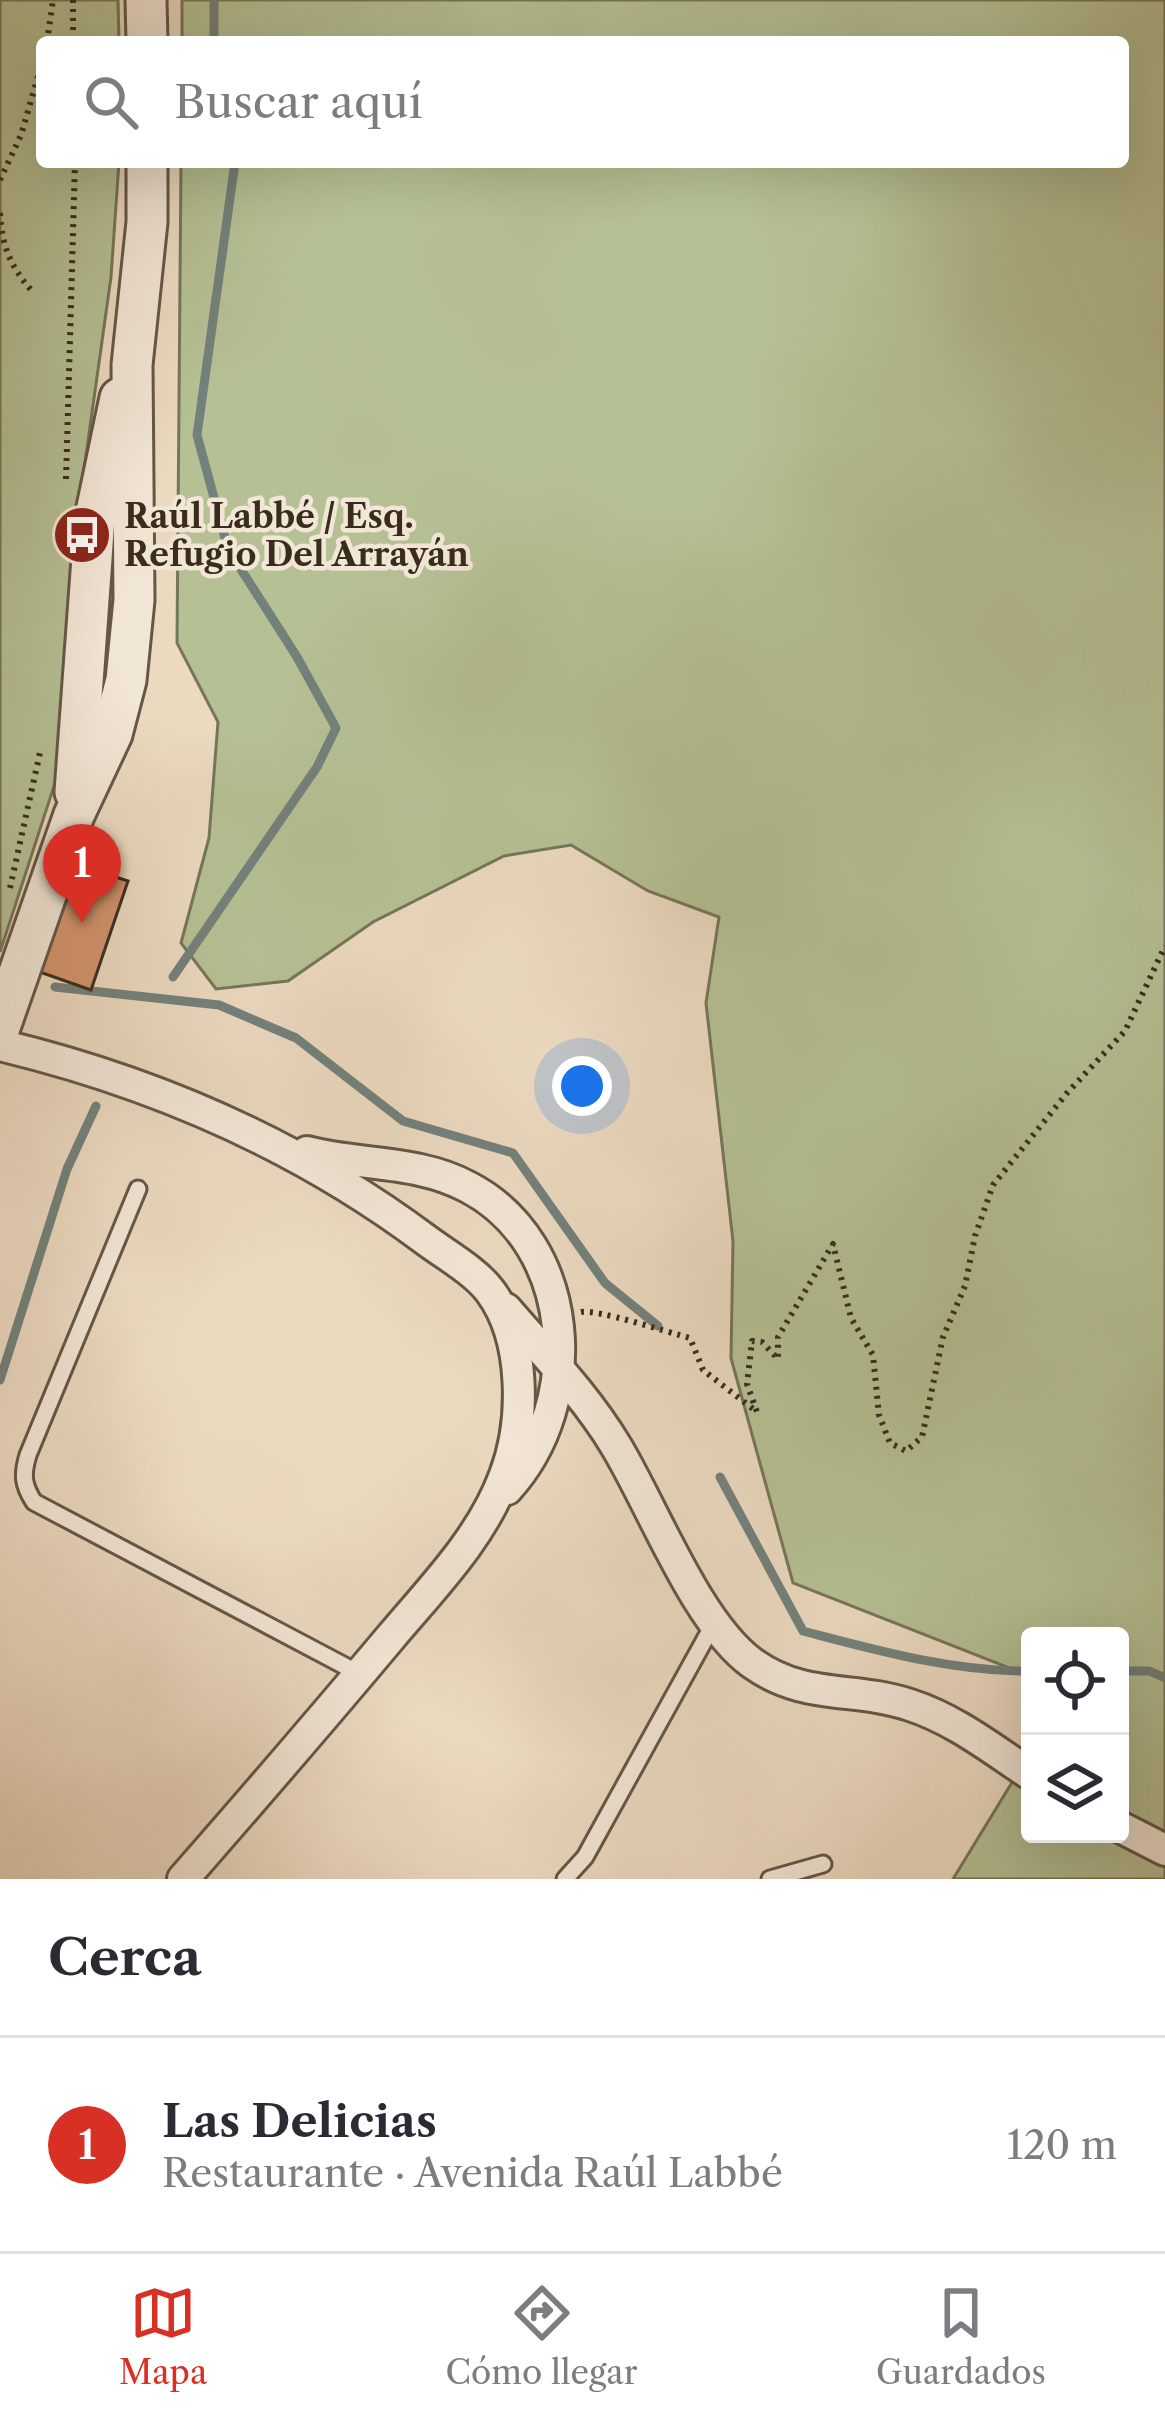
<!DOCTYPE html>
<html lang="es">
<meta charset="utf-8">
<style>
:root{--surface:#fff;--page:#f2f2f3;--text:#2b2b33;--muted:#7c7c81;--line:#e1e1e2;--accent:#d93025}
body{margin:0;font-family:"Libre Caslon Text",serif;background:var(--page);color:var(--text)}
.controls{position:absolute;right:36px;bottom:36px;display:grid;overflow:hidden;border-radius:12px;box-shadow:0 12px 48px #0002}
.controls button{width:108px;height:108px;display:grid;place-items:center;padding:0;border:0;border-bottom:3px solid var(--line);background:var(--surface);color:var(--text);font:60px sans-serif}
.you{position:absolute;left:582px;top:1086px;width:42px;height:42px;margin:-30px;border:9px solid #fff;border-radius:50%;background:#1a73e8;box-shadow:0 0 0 18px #1a73e833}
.badge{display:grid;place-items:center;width:78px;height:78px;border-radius:50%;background:var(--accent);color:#fff;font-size:39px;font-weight:700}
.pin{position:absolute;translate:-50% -99px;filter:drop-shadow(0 3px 6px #0008)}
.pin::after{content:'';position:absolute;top:63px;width:42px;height:36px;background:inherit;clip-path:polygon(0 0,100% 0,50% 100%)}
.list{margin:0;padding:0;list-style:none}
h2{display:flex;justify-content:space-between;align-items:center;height:156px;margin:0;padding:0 48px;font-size:51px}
h2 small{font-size:39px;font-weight:400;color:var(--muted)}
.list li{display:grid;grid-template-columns:78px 1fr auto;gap:36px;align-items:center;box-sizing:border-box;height:216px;padding:0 48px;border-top:3px solid var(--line)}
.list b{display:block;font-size:45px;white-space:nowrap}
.list p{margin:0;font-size:39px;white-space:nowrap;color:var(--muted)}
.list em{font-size:39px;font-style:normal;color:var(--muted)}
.icon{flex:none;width:66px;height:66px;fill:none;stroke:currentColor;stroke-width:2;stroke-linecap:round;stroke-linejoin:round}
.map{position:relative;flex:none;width:1165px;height:1879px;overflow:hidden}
.search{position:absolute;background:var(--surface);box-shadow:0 12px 48px #0002;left:36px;right:36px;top:36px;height:132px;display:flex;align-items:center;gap:30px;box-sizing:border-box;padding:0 42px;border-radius:12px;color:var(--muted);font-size:45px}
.sheet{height:372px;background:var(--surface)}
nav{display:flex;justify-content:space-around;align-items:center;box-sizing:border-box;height:168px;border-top:3px solid var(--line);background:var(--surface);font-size:33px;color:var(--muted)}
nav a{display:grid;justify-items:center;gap:6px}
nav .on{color:var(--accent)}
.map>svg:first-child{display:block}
.green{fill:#b5c094;stroke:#767659;stroke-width:3}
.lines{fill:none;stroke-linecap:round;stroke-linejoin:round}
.stream{stroke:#73817c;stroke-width:9}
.building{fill:#d3936c;stroke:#382c1e;stroke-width:3}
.service-casing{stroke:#655746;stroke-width:21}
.minor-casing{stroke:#655746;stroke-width:36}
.tertiary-casing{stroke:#655746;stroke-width:45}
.path{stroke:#382c1e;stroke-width:6;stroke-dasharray:3 6;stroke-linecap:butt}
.service{stroke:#f2e6d6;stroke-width:15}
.minor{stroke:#f2e6d6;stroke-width:30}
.tertiary{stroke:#f2e6d6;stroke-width:39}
.labels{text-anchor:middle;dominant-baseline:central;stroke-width:9;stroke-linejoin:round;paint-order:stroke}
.poi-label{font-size:33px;font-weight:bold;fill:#382c1e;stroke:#f2e6d6;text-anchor:start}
</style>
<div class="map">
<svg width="1165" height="1879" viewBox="0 0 1165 1879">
<rect width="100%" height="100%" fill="#ebd9c0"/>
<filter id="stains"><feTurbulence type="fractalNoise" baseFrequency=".00167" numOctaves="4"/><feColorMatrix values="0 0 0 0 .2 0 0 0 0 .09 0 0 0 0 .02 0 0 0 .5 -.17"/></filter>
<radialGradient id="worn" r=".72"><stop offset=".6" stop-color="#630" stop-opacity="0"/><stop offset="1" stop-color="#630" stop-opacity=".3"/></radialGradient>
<g class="green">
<path d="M0,0H118L119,42H42V162H119L111,277L81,491L68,743L0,952Z"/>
<path d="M182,0H1165V1879H953L1030,1753V1834H1120V1636H1030V1676L793,1583L731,1358L733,1241L706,1003L719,917L648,891L571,845L504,856L373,922L288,981L216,989L181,943L209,838L218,722L177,643L181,162H1123V42H182Z"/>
</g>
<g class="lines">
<g class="stream">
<path d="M214,42V0"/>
<path d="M173,977L317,767L336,728L297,657L228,549L197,435L235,162"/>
<path d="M55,987L219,1005L296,1038L403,1121L513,1153L605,1283L658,1326"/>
<path d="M0,1380L67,1169L96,1106"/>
<path d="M720,1477L803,1631C876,1650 954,1672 1030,1671"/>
<path d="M1120,1671H1149L1165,1678"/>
</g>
</g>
<path class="building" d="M73,863L128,881L91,990L37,971Z"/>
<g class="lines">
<g class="service-casing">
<g id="service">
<path d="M138,1189L28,1455C22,1475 23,1485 34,1502L360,1674"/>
<path d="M565,1879L585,1857L714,1623"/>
<path d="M770,1879L823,1864"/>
</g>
</g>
<g class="minor-casing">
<g id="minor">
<path d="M0,1045C154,1082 299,1145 426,1240C446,1255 475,1271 490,1291C526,1339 525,1422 505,1475C482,1538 432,1588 390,1638C322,1719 253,1799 183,1879"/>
<path d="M307,1152C360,1166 418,1160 468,1187C577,1244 586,1403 507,1489"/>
<path d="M506,1309C544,1353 586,1396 616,1446C653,1507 696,1622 752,1663C805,1701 854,1686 910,1705C954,1719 992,1749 1030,1774"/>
<path d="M1120,1827L1165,1850"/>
</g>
</g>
<g class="tertiary-casing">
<g id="tertiary">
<path d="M146,0L147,42"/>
<path d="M75,792L95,517L120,398"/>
<path d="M0,1027L74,815L112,734L126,680L134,600L132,365L147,222V162"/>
</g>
</g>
<g class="path">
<path d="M73,0V42"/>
<path d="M47,42L53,0"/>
<path d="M0,180L21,135L42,63"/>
<path d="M0,213C2,246 10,266 32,291"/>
<path d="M66,479L75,162"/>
<path d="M10,888L41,748"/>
<path d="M581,1312C597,1309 667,1332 690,1338L703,1370L757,1412L747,1384L752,1341L762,1342L778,1359V1337L833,1244L851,1318L873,1355L879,1415L890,1443L906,1451L922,1437L943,1337L965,1286L975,1236L993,1185L1067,1093L1125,1031L1165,946"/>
</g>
<use href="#service" class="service"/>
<use href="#minor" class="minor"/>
<use href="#tertiary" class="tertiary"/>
</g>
<defs>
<g id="bus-disc" transform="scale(3)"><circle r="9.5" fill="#8f2418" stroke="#f2e6d6"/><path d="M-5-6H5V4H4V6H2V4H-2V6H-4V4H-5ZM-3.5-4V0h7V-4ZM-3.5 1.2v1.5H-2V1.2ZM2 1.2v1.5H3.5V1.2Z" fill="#fff"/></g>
</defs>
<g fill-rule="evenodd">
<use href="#bus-disc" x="82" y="535"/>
</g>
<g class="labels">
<g class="poi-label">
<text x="124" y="516">Raúl Labbé / Esq.<tspan x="124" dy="38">Refugio Del Arrayán</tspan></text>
</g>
</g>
<rect width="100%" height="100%" filter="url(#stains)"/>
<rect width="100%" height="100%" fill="url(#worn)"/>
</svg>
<div class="controls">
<button><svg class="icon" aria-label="locate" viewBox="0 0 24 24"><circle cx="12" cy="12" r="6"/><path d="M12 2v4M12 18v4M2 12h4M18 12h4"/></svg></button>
<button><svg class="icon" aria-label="layers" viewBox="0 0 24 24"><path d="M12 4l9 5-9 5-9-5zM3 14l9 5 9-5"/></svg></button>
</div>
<div class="you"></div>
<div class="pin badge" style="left:82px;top:923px">1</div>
<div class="search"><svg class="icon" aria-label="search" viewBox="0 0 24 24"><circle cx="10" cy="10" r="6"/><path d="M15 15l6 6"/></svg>Buscar aquí</div>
</div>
<section class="sheet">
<h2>Cerca<small></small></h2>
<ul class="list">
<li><span class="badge">1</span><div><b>Las Delicias</b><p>Restaurante · Avenida Raúl Labbé</p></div><em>120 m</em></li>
</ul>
</section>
<nav>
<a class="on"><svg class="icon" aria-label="map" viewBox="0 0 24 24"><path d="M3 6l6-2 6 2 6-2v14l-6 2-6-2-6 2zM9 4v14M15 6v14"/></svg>Mapa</a>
<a><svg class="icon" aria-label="directions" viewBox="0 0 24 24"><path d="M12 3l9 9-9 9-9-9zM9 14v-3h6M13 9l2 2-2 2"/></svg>Cómo llegar</a>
<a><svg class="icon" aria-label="saved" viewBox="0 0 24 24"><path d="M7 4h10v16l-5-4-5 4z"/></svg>Guardados</a>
</nav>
